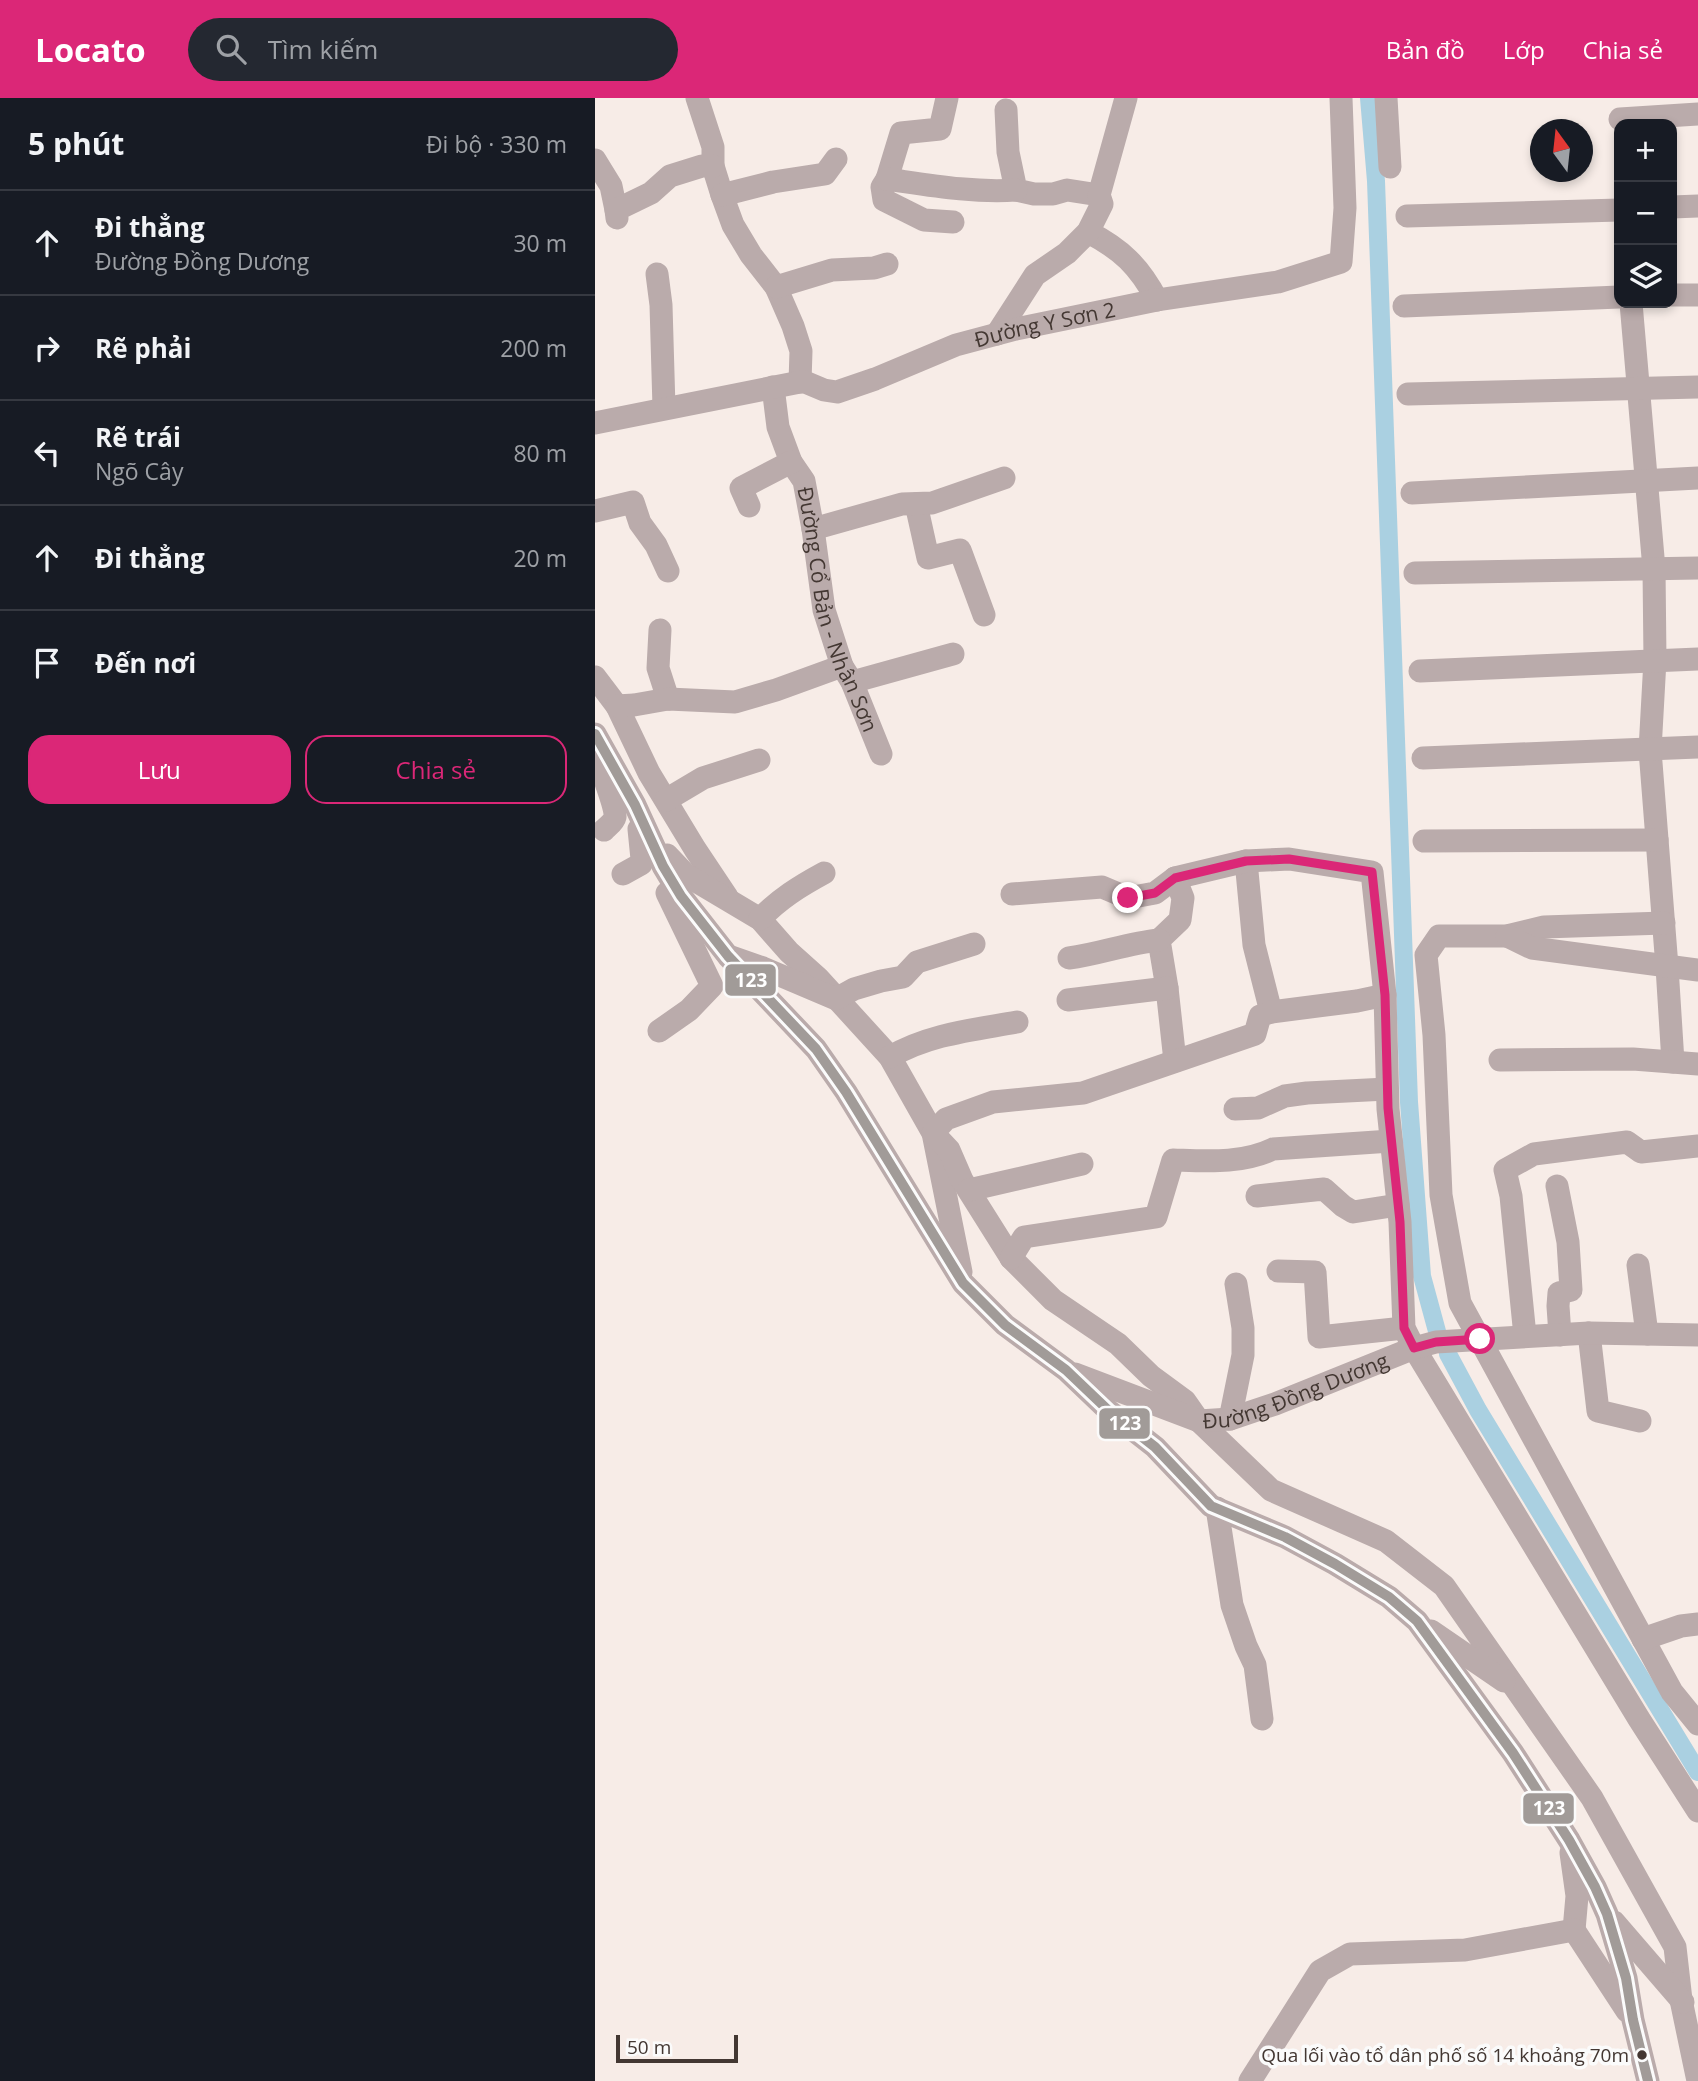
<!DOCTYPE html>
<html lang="vi">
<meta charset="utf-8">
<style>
:root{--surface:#171b24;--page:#242831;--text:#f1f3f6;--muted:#9ea1a6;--line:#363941;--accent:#db2777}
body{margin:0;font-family:"Open Sans",sans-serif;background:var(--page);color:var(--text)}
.controls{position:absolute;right:21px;top:21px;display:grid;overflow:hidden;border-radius:14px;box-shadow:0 4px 10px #0003}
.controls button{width:63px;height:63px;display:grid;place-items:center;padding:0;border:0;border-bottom:2px solid var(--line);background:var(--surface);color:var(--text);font:35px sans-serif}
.compass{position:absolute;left:935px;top:21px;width:63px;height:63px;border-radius:50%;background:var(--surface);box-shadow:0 4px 10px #0003;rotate:345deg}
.scale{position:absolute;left:21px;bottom:18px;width:122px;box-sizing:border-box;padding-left:7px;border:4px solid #433732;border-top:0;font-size:19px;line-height:24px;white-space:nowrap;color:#433732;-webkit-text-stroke:5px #fbfbfb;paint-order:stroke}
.stop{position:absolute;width:21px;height:21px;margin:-16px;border:5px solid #db2777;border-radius:50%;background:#fff}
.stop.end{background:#db2777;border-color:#fff;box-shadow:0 2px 7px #0008}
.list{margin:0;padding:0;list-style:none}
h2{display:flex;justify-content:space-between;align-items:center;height:91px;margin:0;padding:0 28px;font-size:30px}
h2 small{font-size:23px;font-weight:400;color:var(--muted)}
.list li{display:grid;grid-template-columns:46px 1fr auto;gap:21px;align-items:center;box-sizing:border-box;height:105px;padding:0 28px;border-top:2px solid var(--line)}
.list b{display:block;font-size:26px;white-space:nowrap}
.list p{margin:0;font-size:23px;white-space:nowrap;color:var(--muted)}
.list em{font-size:23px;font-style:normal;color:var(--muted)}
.actions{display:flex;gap:14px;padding:21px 28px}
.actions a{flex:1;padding:16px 0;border:2px solid var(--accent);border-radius:21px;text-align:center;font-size:24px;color:var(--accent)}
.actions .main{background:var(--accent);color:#fff}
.icon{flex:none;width:38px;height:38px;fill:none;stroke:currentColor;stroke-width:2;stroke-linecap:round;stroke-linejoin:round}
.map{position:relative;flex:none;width:1103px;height:1983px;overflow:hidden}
header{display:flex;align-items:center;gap:42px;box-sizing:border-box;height:98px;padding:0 35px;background:var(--accent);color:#fff}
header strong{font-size:33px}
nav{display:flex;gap:38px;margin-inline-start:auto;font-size:24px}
.search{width:490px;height:63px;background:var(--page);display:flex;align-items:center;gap:18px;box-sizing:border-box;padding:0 24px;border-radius:38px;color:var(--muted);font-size:26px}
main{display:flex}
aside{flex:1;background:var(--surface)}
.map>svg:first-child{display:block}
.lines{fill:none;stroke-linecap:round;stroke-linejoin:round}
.canal{stroke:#aad0e1;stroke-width:18}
.minor{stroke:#baabab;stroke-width:23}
.bus-1-casing{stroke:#fbfbfb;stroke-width:16}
.bus-1{stroke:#a19b98;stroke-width:10}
.route{stroke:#db2777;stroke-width:9}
.bus-dot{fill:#433732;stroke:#fbfbfb;stroke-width:2.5}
.labels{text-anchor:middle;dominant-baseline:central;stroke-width:7;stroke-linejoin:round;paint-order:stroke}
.bus-label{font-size:19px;fill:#433732;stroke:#fbfbfb;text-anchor:end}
.street-label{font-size:21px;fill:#433732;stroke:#fbfbfb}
.line-badge{stroke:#fbfbfb;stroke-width:2.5}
.badge-label{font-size:19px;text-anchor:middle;font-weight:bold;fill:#fff}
</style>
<header>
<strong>Locato</strong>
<div class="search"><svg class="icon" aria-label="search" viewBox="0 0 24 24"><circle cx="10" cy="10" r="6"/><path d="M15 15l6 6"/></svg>Tìm kiếm</div>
<nav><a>Bản đồ</a><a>Lớp</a><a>Chia sẻ</a></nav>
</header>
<main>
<aside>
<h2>5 phút<small>Đi bộ · 330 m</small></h2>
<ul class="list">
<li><svg class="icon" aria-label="ahead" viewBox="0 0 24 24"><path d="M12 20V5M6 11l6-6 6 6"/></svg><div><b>Đi thẳng</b><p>Đường Đồng Dương</p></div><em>30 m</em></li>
<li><svg class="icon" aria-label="right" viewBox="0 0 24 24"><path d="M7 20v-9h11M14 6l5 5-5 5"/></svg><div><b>Rẽ phải</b></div><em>200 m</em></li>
<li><svg class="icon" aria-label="left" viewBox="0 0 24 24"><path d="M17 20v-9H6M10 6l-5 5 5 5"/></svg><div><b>Rẽ trái</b><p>Ngõ Cây</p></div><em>80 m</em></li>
<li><svg class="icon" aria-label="ahead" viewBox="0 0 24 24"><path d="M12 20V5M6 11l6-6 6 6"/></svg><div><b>Đi thẳng</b></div><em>20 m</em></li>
<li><svg class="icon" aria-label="arrive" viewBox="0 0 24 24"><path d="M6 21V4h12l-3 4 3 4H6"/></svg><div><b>Đến nơi</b></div></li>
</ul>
<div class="actions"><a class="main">Lưu</a><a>Chia sẻ</a></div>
</aside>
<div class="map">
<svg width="1103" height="1983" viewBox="0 0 1103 1983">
<rect width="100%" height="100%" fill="#f7ece7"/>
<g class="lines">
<g class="canal">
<path d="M774,0L781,83L814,1004L827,1178L843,1237"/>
<path d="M853,1256L883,1312L1103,1674"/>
</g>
<g class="minor">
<path d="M102,0L118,49V68L127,97L138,127L156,157L181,189L198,228L206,253L205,284"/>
<path d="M352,0L345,31L306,35L292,81L287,89L289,102L329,122L358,124"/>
<path d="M791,0L795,69"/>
<path d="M411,12L413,54L421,92L439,96H458L472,92L504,97"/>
<path d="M1025,21L1103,16"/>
<path d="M0,62L16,88L21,112"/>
<path d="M292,81C334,87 378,95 421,92"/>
<path d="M127,97L178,84L230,76L241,61"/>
<path d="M1077,109L1103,108"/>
<path d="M812,118L1024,112"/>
<path d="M22,120L21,112L56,95L75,78L107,68H118"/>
<path d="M493,134C526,151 544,168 562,202"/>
<path d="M62,176L66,207L69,310"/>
<path d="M181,189L237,172L279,170L292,166"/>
<path d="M1077,197H1103"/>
<path d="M1036,205L1059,471L1060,562L1055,652L1072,869L1078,964"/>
<path d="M809,208L1024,199"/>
<path d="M402,236L440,177L472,155L493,134L507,106L504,97L531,0"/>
<path id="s1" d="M178,289L183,329L196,364L209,383L218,431L229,512L247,568L257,584L286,656"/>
<path d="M813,296L1103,289"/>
<path id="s2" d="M0,325L205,284H210L229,292L242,294L280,281L361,247L421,231L562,202L683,184L746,164L750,110L746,0"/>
<path d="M817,395L1103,380"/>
<path d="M321,406L333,460L365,452L389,517"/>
<path d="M154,408L146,390L196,364"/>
<path d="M0,413L38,404L45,425L61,447L73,473"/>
<path d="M218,431L307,406L337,405L409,380"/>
<path d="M820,475L1103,470"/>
<path d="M65,532L63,570L73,601"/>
<path d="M825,573L1103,561"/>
<path d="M0,579L22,608L54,675L100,751L132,799"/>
<path d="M257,584L358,556"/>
<path d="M22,608L39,607L73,601L140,604L181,592L247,568"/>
<path d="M0,636L40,707L68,768L86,798L133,858L221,951L251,994L368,1185L410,1227L471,1272L514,1313L560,1349L616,1408L690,1439L740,1466L794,1499L822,1523L918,1655L974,1742L1000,1789L1012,1816L1031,1880L1038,1922L1053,1983"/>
<path d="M1,657C5,670 21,708 20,719C19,724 13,728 9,732"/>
<path d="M828,660L1103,649"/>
<path d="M71,702L108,680L164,662"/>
<path d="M829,743L1062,742"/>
<path d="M72,757L91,777L165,821L194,854L223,880L295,959L338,1035L366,1174"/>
<path d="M651,763L659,847L676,914"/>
<path d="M28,776L46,766L47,761L44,731"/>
<path d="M580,780L651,763L694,761L777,774L790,897L793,1011L805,1124L809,1230L819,1250L1044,1621L1103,1713"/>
<path d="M417,796L507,789L533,800L560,795L580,780L588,800L585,822L564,842L572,890L580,963"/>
<path d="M165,821C184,801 205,788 229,775"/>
<path d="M1069,825L949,829L912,838H844L831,857L839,937L846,1097L865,1205L1077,1594L1103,1626"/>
<path d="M912,838L937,850L1103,872"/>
<path d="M136,859L168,870L241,901L259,891L286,883L308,879L322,864L379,846"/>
<path d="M474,860C505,856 533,845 564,842"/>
<path d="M790,897L762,903L676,914L665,918L660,936L488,995L398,1004L351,1021L338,1035L354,1052L367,1082L416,1160L458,1202L523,1246L556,1278L590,1303L604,1323L676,1392L791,1443L849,1488L997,1700L1080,1849L1086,1902L1103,1983"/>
<path d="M473,902L572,890"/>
<path d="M64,933L94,912L117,888L72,795"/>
<path d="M295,959C334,936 378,932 422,924"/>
<path d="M905,962L1038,961L1103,966"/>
<path d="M640,1011L663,1010L690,998L712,995L792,991"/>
<path d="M962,1088L973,1144L976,1192L964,1195L963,1208L965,1237"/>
<path d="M374,1092L487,1066"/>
<path d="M662,1098L729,1091L748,1108L758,1114L803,1107"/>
<path d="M416,1160L429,1139L561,1119L578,1062C611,1063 647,1066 678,1051L796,1043"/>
<path d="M1043,1167L1052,1236"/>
<path d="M683,1173L720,1174L724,1239L809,1230"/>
<path d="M994,1235L1003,1313L1045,1323"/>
<path d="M930,1238L916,1098L910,1072L939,1056L1032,1044L1046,1054L1103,1048"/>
<path id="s3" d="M480,1276L604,1323L635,1321L680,1306L819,1250L841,1244L994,1235L1103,1237"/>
<path d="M635,1321L648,1257V1230L641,1186"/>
<path d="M622,1410L637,1507L651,1548L660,1567L667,1621"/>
<path d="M836,1533L909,1583"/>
<path d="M1048,1541L1086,1528L1103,1526"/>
<path d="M976,1755L982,1798L979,1832"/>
<path d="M1019,1824L1088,1904"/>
<path d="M655,1983L725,1873L755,1856L870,1852L979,1832L1032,1913"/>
</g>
<g class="bus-1-casing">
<path id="bus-1" d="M0,636L40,707L68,768L86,798L133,858L221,951L251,994L368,1185L410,1227L471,1272L514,1313L560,1349L616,1408L690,1439L740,1466L794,1499L822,1523L918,1655L974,1742L1000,1789L1012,1816L1031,1880L1038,1922L1053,1983"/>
</g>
<use href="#bus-1" class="bus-1"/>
</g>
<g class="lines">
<path class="route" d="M533,800L560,795L580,780L651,763L694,761L777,774L790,897L793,1010L805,1124L809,1230L819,1250L841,1244L885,1241"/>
</g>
<circle class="bus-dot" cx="1047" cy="1957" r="6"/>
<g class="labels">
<g class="bus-label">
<text x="1034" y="1957">Qua lối vào tổ dân phố số 14 khoảng 70m</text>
</g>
<g class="street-label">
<text stroke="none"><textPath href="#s2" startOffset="467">Đường Y Sơn 2</textPath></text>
<text stroke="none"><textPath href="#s1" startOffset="234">Đường Cổ Bản - Nhân Sơn</textPath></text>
<text stroke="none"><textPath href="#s3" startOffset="234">Đường Đồng Dương</textPath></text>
</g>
</g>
<g class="line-badge">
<rect x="129" y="865" width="53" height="34" rx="7" fill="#a19b98"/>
<rect x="503" y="1309" width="53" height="33" rx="7" fill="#a19b98"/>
<rect x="927" y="1694" width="53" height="33" rx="7" fill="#a19b98"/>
</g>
<g class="badge-label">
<text x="156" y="889">123</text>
<text x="530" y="1332">123</text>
<text x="954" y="1717">123</text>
</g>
</svg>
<div class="controls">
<button>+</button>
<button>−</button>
<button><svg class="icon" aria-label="layers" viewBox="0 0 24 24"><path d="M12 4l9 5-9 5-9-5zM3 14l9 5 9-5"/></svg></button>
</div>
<svg class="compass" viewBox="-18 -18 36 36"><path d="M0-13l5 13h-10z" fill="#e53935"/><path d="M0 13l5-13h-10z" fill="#9ea1a6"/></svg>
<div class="scale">50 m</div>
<div class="stop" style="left:885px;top:1241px"></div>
<div class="stop end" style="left:533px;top:800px"></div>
</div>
</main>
